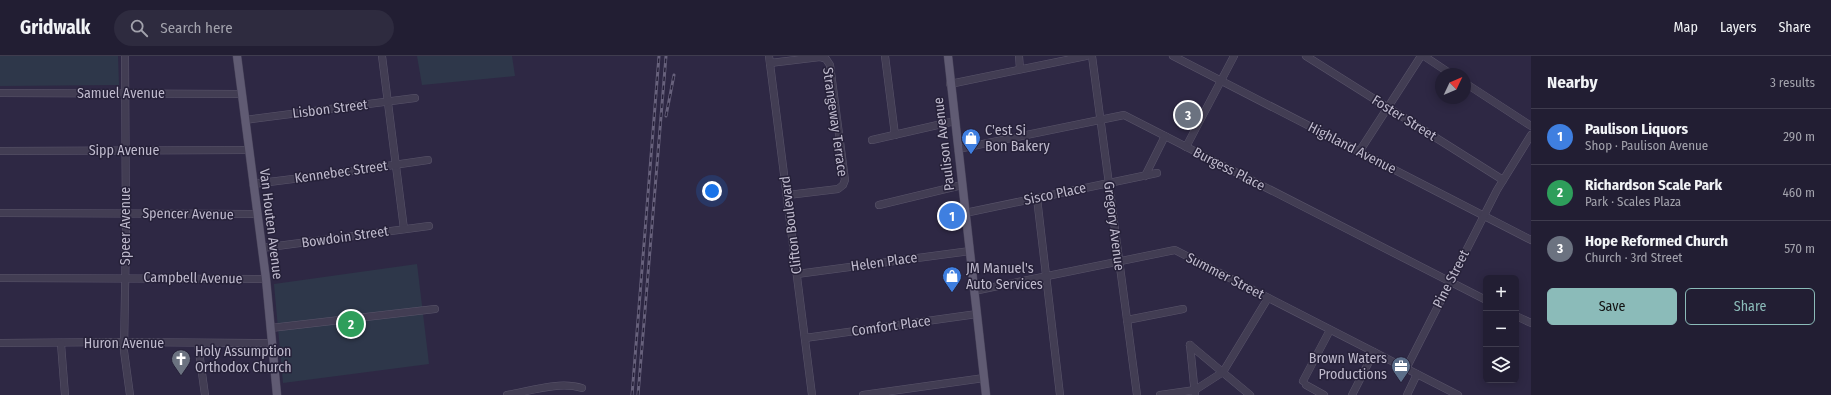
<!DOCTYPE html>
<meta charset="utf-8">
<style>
:root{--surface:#221e33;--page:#2e2b3f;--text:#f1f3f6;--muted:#a2a2ac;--line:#3f3c4e;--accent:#8bbbb9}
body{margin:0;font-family:"Fira Sans Condensed",sans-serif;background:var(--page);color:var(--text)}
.controls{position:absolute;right:12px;bottom:12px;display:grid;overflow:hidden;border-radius:6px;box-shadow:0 2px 10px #0003}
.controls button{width:36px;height:36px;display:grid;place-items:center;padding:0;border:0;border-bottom:1px solid var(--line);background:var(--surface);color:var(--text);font:20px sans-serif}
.compass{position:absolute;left:1435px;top:12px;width:36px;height:36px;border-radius:50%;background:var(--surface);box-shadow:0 2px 10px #0003;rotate:46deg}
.you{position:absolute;left:712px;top:135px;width:14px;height:14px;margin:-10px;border:3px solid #fff;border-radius:50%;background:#1a73e8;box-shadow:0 0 0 6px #1a73e833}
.badge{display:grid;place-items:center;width:26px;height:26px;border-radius:50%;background:var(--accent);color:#fff;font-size:13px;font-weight:700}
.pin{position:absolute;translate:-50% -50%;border:2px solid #fff;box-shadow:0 1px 4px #0006}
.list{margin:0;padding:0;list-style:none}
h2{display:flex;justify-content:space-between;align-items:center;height:52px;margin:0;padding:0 16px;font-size:17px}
h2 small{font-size:13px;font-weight:400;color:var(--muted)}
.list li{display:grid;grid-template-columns:26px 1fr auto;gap:12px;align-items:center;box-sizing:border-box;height:56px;padding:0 16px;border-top:1px solid var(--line)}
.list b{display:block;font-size:15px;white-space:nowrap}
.list p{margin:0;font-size:13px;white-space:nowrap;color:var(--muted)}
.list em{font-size:13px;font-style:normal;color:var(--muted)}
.actions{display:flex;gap:8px;padding:12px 16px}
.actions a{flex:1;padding:9px 0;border:1px solid var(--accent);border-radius:6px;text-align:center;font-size:14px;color:var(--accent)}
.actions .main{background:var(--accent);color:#111}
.icon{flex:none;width:22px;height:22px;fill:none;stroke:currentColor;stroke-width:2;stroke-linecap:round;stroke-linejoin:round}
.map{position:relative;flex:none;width:1531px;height:339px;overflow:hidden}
header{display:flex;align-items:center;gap:24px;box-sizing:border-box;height:56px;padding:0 20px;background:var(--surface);border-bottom:1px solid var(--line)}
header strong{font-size:19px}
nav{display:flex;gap:22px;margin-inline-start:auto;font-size:14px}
.search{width:280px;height:36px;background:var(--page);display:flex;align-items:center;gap:10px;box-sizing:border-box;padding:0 14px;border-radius:22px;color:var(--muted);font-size:15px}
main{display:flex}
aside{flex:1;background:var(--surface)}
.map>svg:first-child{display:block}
.green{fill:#2e374a}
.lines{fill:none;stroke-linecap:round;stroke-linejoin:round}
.minor-casing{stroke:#5a556b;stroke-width:8}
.major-casing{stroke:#48435a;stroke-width:9}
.minor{stroke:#423d53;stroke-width:7}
.major{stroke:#605b73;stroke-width:8}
.rail-casing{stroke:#67617c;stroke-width:3}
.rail{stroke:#262139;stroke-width:1.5;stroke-dasharray:4.5;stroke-linecap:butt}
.labels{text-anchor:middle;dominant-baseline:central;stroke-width:3;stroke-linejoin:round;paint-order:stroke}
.street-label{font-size:14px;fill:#bfbacd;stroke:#262139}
.poi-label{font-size:14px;fill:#bfbacd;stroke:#262139;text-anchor:start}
</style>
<header>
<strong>Gridwalk</strong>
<div class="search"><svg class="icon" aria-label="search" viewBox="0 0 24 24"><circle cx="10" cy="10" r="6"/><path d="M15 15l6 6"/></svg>Search here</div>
<nav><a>Map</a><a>Layers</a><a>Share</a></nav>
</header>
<main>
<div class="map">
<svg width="1531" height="339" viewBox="0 0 1531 339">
<rect width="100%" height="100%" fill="#2e2844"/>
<g class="green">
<path d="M0,0H118L119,29L0,30Z"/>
<path d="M417,0H512L515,20L422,29Z"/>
<path d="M417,208L429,308L283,327L274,228Z"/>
</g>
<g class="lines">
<g class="minor-casing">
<g id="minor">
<path d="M125,0L126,177L124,295L130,339"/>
<path d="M382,0L404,173"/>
<path d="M769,0L812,339"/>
<path d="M885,0L895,79"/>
<path d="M1019,0L1020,13"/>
<path d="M1092,0L1137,339"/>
<path d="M1173,0L1531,184"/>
<path d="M1306,0L1503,124"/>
<path d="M1424,0L1451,18"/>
<path d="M770,7L820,1L826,3L830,9L845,124L843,129L838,133L788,139"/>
<path d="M1465,27L1531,70"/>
<path d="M950,28L1086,0"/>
<path d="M0,37L242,38"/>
<path d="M245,64L415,42"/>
<path d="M872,84L955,65"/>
<path d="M1186,91L1234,0"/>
<path d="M958,93L1124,59L1486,244"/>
<path d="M0,95L249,94"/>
<path d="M1359,96L1421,0"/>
<path d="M1145,120L1165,80"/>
<path d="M253,128L325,119L428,104"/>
<path d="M1037,142L1060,339"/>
<path d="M879,149L962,129"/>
<path d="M0,157L257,158"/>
<path d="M965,157L1157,117"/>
<path d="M262,192L429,170"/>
<path d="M797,218L970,195"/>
<path d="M0,222L266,223"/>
<path d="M974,235L1175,194L1458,339"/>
<path d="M1516,260L1531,267"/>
<path d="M1127,264L1183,253"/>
<path d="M271,272L435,253"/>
<path d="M805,282L977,258"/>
<path d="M0,287L118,286L272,287"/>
<path d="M61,288L65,339"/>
<path d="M198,288L205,339"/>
<path d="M1190,289L1250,339"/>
<path d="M1190,289L1195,339"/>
<path d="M1406,313L1497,134L1531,79"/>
<path d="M1303,325L1330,274"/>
<path d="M1306,329L1324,339"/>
<path d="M507,339C530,335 559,325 582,332"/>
<path d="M863,339L984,322"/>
<path d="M1160,339L1195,334L1223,316L1268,242"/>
<path d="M1352,339L1374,296"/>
<path d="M1407,339L1417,318"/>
</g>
</g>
<g class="major-casing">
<g id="major">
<path d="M237,0L266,223L277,339"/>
<path d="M948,0L986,339"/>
</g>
</g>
<use href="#minor" class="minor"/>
<use href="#major" class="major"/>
<g class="rail-casing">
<g id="rail">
<path d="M666,60L674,19"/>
<path d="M632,339L659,0"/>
<path d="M638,339L666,0"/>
</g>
</g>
<use href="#rail" class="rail"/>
</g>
<defs>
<g id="shop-pin" transform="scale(1)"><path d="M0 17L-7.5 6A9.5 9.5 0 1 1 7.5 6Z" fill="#3f7fe0" stroke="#262139"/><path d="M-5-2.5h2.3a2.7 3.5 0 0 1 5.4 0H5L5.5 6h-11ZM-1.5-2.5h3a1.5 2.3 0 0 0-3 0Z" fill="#fff"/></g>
<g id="church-pin" transform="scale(1)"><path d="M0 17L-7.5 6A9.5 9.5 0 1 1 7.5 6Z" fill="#6b7280" stroke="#262139"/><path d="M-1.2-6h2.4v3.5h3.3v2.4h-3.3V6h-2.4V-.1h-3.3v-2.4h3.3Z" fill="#fff"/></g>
<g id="office-pin" transform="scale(1)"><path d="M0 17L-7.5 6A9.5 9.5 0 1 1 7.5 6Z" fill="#5c6f8a" stroke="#262139"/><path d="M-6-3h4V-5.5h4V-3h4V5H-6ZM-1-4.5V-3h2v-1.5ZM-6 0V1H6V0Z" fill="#fff"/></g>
</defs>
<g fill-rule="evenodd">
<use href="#shop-pin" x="971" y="82"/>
<use href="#shop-pin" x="952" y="220"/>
<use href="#church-pin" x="181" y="303"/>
<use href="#office-pin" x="1401" y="310"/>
</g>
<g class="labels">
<g class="street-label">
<text x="121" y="37">Samuel Avenue</text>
<text transform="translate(330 53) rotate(-7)">Lisbon Street</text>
<text transform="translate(1404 62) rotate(32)">Foster Street</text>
<text transform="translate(835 66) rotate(82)">Strangeway Terrace</text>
<text transform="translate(944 88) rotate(-97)">Paulison Avenue</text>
<text transform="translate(1352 92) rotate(27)">Highland Avenue</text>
<text x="124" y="94">Sipp Avenue</text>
<text transform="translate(1229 113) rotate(27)">Burgess Place</text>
<text transform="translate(341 116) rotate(-8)">Kennebec Street</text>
<text transform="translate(1055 138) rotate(-12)">Sisco Place</text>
<text transform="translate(188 158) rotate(1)">Spencer Avenue</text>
<text transform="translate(271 168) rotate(83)">Van Houten Avenue</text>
<text transform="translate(791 169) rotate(-97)">Clifton Boulevard</text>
<text transform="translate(125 170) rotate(-90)">Speer Avenue</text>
<text transform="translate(1114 170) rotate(83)">Gregory Avenue</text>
<text transform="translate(345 181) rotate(-8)">Bowdoin Street</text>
<text transform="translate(884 206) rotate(-8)">Helen Place</text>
<text transform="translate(1225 220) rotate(27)">Summer Street</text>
<text transform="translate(193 222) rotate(1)">Campbell Avenue</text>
<text transform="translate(1451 223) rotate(-63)">Pine Street</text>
<text transform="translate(891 270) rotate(-8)">Comfort Place</text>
<text x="124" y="287">Huron Avenue</text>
</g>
<g class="poi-label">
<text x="985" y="74">C'est Si<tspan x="985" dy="16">Bon Bakery</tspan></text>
<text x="966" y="212">JM Manuel's<tspan x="966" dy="16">Auto Services</tspan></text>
<text x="195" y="295">Holy Assumption<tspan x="195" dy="16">Orthodox Church</tspan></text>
<text x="1387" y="302" text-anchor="end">Brown Waters<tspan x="1387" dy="16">Productions</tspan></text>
</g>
</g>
</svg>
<div class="controls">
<button>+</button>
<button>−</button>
<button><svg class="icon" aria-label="layers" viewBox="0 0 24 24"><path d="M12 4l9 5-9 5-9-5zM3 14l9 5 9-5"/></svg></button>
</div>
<svg class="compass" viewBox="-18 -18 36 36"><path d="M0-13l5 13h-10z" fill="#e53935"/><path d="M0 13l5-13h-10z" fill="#a2a2ac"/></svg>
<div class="you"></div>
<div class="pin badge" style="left:952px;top:160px;background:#3f7fe0">1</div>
<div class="pin badge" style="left:351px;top:268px;background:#2e9e5b">2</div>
<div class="pin badge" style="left:1188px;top:59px;background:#6b7280">3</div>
</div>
<aside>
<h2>Nearby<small>3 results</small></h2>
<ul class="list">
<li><span class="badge" style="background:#3f7fe0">1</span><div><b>Paulison Liquors</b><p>Shop · Paulison Avenue</p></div><em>290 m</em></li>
<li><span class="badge" style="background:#2e9e5b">2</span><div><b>Richardson Scale Park</b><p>Park · Scales Plaza</p></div><em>460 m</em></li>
<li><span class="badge" style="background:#6b7280">3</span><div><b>Hope Reformed Church</b><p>Church · 3rd Street</p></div><em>570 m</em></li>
</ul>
<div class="actions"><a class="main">Save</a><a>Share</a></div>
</aside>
</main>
